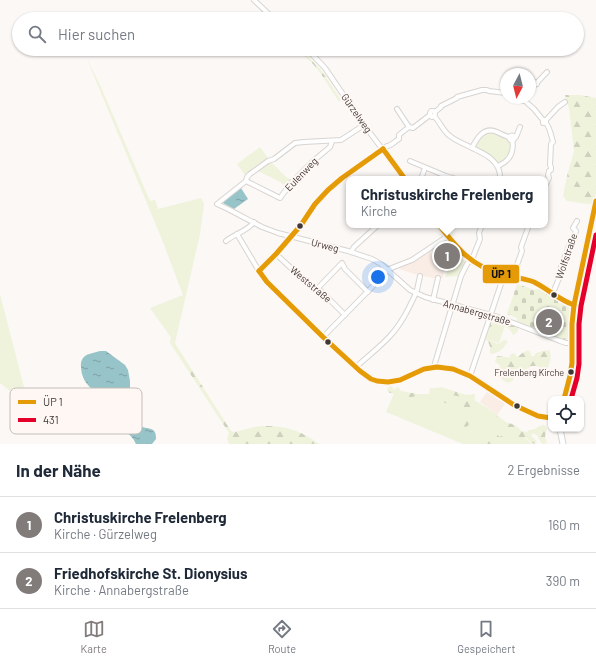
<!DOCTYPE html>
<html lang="de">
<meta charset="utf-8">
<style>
:root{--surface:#fff;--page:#f6f6f7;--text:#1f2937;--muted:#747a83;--line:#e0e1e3;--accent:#817b79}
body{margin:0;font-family:Barlow,sans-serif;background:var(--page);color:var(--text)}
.controls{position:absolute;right:12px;bottom:12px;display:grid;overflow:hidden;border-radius:8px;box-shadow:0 1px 3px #0004}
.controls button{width:36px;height:36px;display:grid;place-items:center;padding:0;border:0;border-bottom:1px solid var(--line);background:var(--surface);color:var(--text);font:20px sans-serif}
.compass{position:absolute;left:500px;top:68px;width:36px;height:36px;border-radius:50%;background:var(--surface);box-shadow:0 1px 3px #0004;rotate:187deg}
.you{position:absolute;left:378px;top:277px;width:14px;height:14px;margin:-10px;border:3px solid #fff;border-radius:50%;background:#1a73e8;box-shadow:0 0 0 6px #1a73e833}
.badge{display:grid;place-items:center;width:26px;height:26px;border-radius:50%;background:var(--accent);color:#fff;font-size:13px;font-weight:700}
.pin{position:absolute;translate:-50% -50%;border:2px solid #fff;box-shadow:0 1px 4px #0006}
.popup{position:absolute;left:346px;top:176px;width:202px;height:52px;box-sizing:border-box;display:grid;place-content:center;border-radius:8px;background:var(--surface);filter:drop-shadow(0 1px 3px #0005);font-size:13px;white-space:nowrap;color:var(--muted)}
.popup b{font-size:15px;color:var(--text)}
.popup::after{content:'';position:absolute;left:50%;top:100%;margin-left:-8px;border:8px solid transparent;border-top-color:var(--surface)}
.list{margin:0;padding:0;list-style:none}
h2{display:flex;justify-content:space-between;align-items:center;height:52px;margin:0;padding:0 16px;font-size:17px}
h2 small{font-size:13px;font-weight:400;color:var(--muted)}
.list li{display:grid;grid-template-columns:26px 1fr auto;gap:12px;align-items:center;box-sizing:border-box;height:56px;padding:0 16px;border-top:1px solid var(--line)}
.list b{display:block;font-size:15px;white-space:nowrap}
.list p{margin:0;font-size:13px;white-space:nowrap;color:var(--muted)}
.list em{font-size:13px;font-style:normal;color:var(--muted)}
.icon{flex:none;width:22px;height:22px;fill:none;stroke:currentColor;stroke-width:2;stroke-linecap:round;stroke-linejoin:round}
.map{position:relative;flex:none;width:596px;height:444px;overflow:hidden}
.search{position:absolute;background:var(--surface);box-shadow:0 1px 3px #0004;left:12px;right:12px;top:12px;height:44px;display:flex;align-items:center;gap:10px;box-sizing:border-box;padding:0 14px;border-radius:22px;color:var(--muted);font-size:15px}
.sheet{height:164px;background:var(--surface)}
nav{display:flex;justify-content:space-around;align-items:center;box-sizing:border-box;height:56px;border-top:1px solid var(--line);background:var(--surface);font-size:11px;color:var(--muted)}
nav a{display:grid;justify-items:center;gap:2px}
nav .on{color:var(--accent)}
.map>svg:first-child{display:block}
.built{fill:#f9ede6}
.green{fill:#eff3dc}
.forest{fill:url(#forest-firs)}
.cemetery{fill:url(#cemetery-stones)}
.water{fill:url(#water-ripples)}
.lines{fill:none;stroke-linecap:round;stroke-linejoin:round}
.minor-casing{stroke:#d8d4d1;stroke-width:6}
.major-casing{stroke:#d8d4d1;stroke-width:7}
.minor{stroke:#fefefe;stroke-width:4}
.major{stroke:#fefefe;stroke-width:5}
.bus-1-casing{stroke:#fef7f3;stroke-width:8}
.bus-2-casing{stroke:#fef7f3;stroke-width:8}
.bus-1{stroke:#e59b05;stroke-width:5}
.bus-2{stroke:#e4002b;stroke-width:5}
.bus-dot{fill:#3f3835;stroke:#fef7f3;stroke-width:1.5}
.labels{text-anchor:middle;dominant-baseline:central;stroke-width:4;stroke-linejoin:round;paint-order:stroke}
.bus-label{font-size:9px;fill:#3f3835;stroke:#fef7f3;text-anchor:end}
.street-label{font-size:10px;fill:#3f3835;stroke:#fef7f3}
.key{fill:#fef7f3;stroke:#c5beba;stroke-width:1}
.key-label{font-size:11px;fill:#3f3835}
.line-badge{stroke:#fef7f3;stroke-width:1.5}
.pale-badge-label{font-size:11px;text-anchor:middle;font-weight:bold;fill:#111}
</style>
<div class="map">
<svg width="596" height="444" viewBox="0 0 596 444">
<defs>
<pattern id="forest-firs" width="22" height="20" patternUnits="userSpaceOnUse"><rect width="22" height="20" fill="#eff3dc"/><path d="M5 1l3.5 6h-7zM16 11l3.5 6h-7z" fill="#ced1bd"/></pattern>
<pattern id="cemetery-stones" width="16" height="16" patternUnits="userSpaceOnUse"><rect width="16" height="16" fill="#eff3dc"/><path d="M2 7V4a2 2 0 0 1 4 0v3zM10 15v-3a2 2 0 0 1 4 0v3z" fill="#ced1bd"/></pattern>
<pattern id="water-ripples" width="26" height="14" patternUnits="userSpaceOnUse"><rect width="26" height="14" fill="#97c4c8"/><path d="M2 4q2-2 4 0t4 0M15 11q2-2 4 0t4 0" fill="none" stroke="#7da0a3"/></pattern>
</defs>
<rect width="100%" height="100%" fill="#fbf8f6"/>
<g class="built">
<path d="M429,251L431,254V257L442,259L441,268L444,269L443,278H433L418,275L399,269L401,267L412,262Z"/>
<path d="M488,390L506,403L497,415L480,402Z"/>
</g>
<g class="green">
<path d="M86,57L100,85L150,201L155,200L158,209L201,198L204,204L200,234L175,343L150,308L183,295L161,237Z"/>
<path d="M487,132C497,134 504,136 511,143L512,145C508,154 508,160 499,164L494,158L473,146L480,137Z"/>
<path d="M260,147L268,158L245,175L237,164Z"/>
<path d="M270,162C279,168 282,175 291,180L286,187C278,179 267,176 258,171Z"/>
<path d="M567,176C573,187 582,194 588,204L567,201L563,196Z"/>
<path d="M455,252L466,262L461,271L458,277L457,276L445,277L450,263L449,262L452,258L451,257Z"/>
<path d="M0,294L26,395L24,402L0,383Z"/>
<path d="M493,322L505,326L499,343L487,339Z"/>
<path d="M430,388H437L470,397L497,415L532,444H463L386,412L395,391L417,394H429Z"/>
</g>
<g class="forest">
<path d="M297,49H301L321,70L341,100L339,102L321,74L313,64Z"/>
<path d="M565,95H580L596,98V194L593,204H588C582,194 573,187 567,176L574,151L573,142L569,108Z"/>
<path d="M492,318L518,327C519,331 516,334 513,335C509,326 502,325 493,322L487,339L498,344C502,342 503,339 508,341C504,348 500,353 491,354L490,352V347L488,341L484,340Z"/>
<path d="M171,337L231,431L235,432C244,430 254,426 263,426C285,425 302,431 319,444H229L227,438L229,433L170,343Z"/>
<path d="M549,350C553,357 549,363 547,370L544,371L540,369L537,366H531L519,376L515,377L512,381L507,383L495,374L500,365L495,362L497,356L505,357L509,358L511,354L514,353L517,357C521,355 530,344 531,356H534L536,353L543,351Z"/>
<path d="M390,386L392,387L394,390L398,387L401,391L417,394C416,395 416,396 415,396C410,399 393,394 388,392L387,389Z"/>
<path d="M441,387L466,395L474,394H475L474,404C463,411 474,417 468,426L465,427L463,425C462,422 463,419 462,415C461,406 447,404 440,401L438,400V398L440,396C443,397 444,398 447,399C453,401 460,401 467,401V398L437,392V388Z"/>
<path d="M484,406L497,415L498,418L501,421L512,424L518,427L521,431L527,432L529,430C537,430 538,425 544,425L547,428L545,436L547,443L543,444C538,442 540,436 535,434H532L531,436L535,439L537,442L535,444L532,443L525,437L522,439H520L514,434L513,436L510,437L501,431L503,427L493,423L481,415V412Z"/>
<path d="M495,433H497L499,437L501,436L504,437L506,439L507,444H486L487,440L482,439L481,437C485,434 490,434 495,433Z"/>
</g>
<path class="cemetery" d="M517,284L535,290L538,289L568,306L570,309L569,336L567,340L560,339L516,321L517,318L507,314Z"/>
<g class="water">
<path d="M241,188L248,199L234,209L223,203L224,200Z"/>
<path d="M100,351H106L125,365L128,370L130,381V392L132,399L140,405L136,422L137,425C145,430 157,425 156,439L152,444H136C131,432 118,427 107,421L106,419C107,415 110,412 108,407C108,406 105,403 105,402C94,388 82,386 81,367C80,354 90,354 100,351Z"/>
</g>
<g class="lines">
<g class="minor-casing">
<g id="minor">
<path d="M254,0L274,19"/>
<path d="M307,49L325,68L364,125L405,179"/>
<path d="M530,79L537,84"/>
<path d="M530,90L547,72"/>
<path d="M521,98L522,101H525L534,109L543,120"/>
<path d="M397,109L409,127"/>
<path d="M435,112L433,111H431L430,113V115L432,117L434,116L435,114V112L441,107V106L457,98V97L482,90H487L489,91L506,93"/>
<path d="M434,116C440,122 443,131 450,136C466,149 502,153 500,179"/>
<path d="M546,120L558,107L565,102"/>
<path d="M364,125L341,140L304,142L295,143L274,159L268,161L250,174L247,177L246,181L217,204L228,209L262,227L278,233L348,251L372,259L381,264L410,290L425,297L498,317L560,341L566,343H572"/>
<circle cx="512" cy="138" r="2.5"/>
<path d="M514,138L516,137L520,127"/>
<path d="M472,148C477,138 484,126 497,132C501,134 505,136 509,137"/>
<path d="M410,161L446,176L456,179"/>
<path d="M498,166C501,164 505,163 507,160C512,156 514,146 512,140"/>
<path d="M421,179L425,168"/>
<path d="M246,181L280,198L291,183L312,162L330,147L332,141"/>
<path d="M545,186L549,178L548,175L549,171L551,170V167L550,165L551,144L553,142C551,135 550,128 546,123H543V120H546V123"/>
<path d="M439,225C458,250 469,265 500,274C511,277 523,278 533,282C547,288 560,301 574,305"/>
<path d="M237,234L259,271L267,282C290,305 313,328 337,350C347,359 360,373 372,379C376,381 382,382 387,382C395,382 402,379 410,375C427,367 441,365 460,372C480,378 496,394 514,405C525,412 538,416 551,418"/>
<path d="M226,241C234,234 248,231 254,222"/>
<path d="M351,252L354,247L378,225"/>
<path d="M276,254L307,283L316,288L321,291L345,315"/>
<path d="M259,271L276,254L301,225L315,204L328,190L342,178L387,146C391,146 395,141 399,139V135L400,134L409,127L413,128L430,115"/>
<path d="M513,276L522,251L521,247L529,225"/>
<path d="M317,289L342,263L345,269L368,292"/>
<path d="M415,293L417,290L420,276"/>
<path d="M553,293L559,278L558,275L561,267L571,241L574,237L576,231L573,228L577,221"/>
<path d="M433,300L438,278"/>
<path d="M323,337L376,283L387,270L394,267L412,260L448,236"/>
<path d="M356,367C367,357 380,347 390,336C402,323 409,308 416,293"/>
<path d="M435,367V363L461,276L467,264L473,257L480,239L479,233L482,225"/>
<path d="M470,376L502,281"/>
</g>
</g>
<g class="major-casing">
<g id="major">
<path d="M564,399L570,376L572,363V324L574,305L596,201"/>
<path d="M560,429L563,444"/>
</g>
</g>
<use href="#minor" class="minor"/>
<use href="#major" class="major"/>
<g class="bus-1-casing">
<g id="bus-1">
<path d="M383,149L405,179"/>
<path d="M439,225C457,248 471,266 501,274C511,277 523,278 534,282C548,289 559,300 574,305"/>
<path d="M259,271L267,282L323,337L360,371L371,379L377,381L388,382L400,380L424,369L437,367L453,369L470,376L514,405L538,416L551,418"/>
<path d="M259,271L276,254L301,225L315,204L328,190L342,178L383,149"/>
<path d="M564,399L570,376L572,363V324L574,305L596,201"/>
</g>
</g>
<g class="bus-2-casing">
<path id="bus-2" d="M571,399L577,378L579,364V324L581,306L596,235"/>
</g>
<use href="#bus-1" class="bus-1"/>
<use href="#bus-2" class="bus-2"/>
</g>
<g class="bus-dot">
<circle cx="300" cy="226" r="3.5"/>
<circle cx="554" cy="295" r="3.5"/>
<circle cx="328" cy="342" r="3.5"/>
<circle cx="571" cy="372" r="3.5"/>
<circle cx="517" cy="406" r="3.5"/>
</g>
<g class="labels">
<g class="bus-label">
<text x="564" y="372">Frelenberg Kirche</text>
</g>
<g class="street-label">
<text transform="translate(357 113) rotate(55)">Gürzelweg</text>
<text transform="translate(301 174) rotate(-46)">Eulenweg</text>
<text transform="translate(325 245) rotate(14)">Urweg</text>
<text transform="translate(566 256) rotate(-71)">Wolfstraße</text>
<text transform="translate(311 284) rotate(40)">Weststraße</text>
<text transform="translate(477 312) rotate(16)">Annabergstraße</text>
</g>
</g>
<rect x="10" y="388" width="132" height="46" rx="6" class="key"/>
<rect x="18" y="400" width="18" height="4" fill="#e59b05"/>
<rect x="18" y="418" width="18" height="4" fill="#e4002b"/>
<g class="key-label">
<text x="43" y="406">ÜP 1</text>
<text x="43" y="424">431</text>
</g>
<rect class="line-badge" x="482" y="264" width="38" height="20" rx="4" fill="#e59b05"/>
<g class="pale-badge-label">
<text x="501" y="278">ÜP 1</text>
</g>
</svg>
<div class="controls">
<button><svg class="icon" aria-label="locate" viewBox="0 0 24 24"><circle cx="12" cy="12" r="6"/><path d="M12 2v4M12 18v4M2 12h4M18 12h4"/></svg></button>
</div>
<svg class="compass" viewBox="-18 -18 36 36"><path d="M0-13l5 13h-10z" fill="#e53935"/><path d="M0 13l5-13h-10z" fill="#747a83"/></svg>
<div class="you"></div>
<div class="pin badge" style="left:447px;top:256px">1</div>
<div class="popup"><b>Christuskirche Frelenberg</b>Kirche</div>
<div class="pin badge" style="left:549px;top:322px">2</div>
<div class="search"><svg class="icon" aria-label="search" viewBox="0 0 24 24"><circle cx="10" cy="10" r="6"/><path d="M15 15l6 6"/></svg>Hier suchen</div>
</div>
<section class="sheet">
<h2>In der Nähe<small>2 Ergebnisse</small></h2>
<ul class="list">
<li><span class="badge">1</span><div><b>Christuskirche Frelenberg</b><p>Kirche · Gürzelweg</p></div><em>160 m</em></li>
<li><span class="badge">2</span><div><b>Friedhofskirche St. Dionysius</b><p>Kirche · Annabergstraße</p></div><em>390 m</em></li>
</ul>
</section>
<nav>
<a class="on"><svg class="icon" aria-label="map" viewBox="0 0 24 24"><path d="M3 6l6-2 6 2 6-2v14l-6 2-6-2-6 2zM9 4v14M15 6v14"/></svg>Karte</a>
<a><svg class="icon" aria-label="directions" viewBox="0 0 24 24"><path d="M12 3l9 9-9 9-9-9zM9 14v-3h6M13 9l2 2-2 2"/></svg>Route</a>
<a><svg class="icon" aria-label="saved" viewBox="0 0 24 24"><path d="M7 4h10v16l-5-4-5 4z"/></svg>Gespeichert</a>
</nav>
